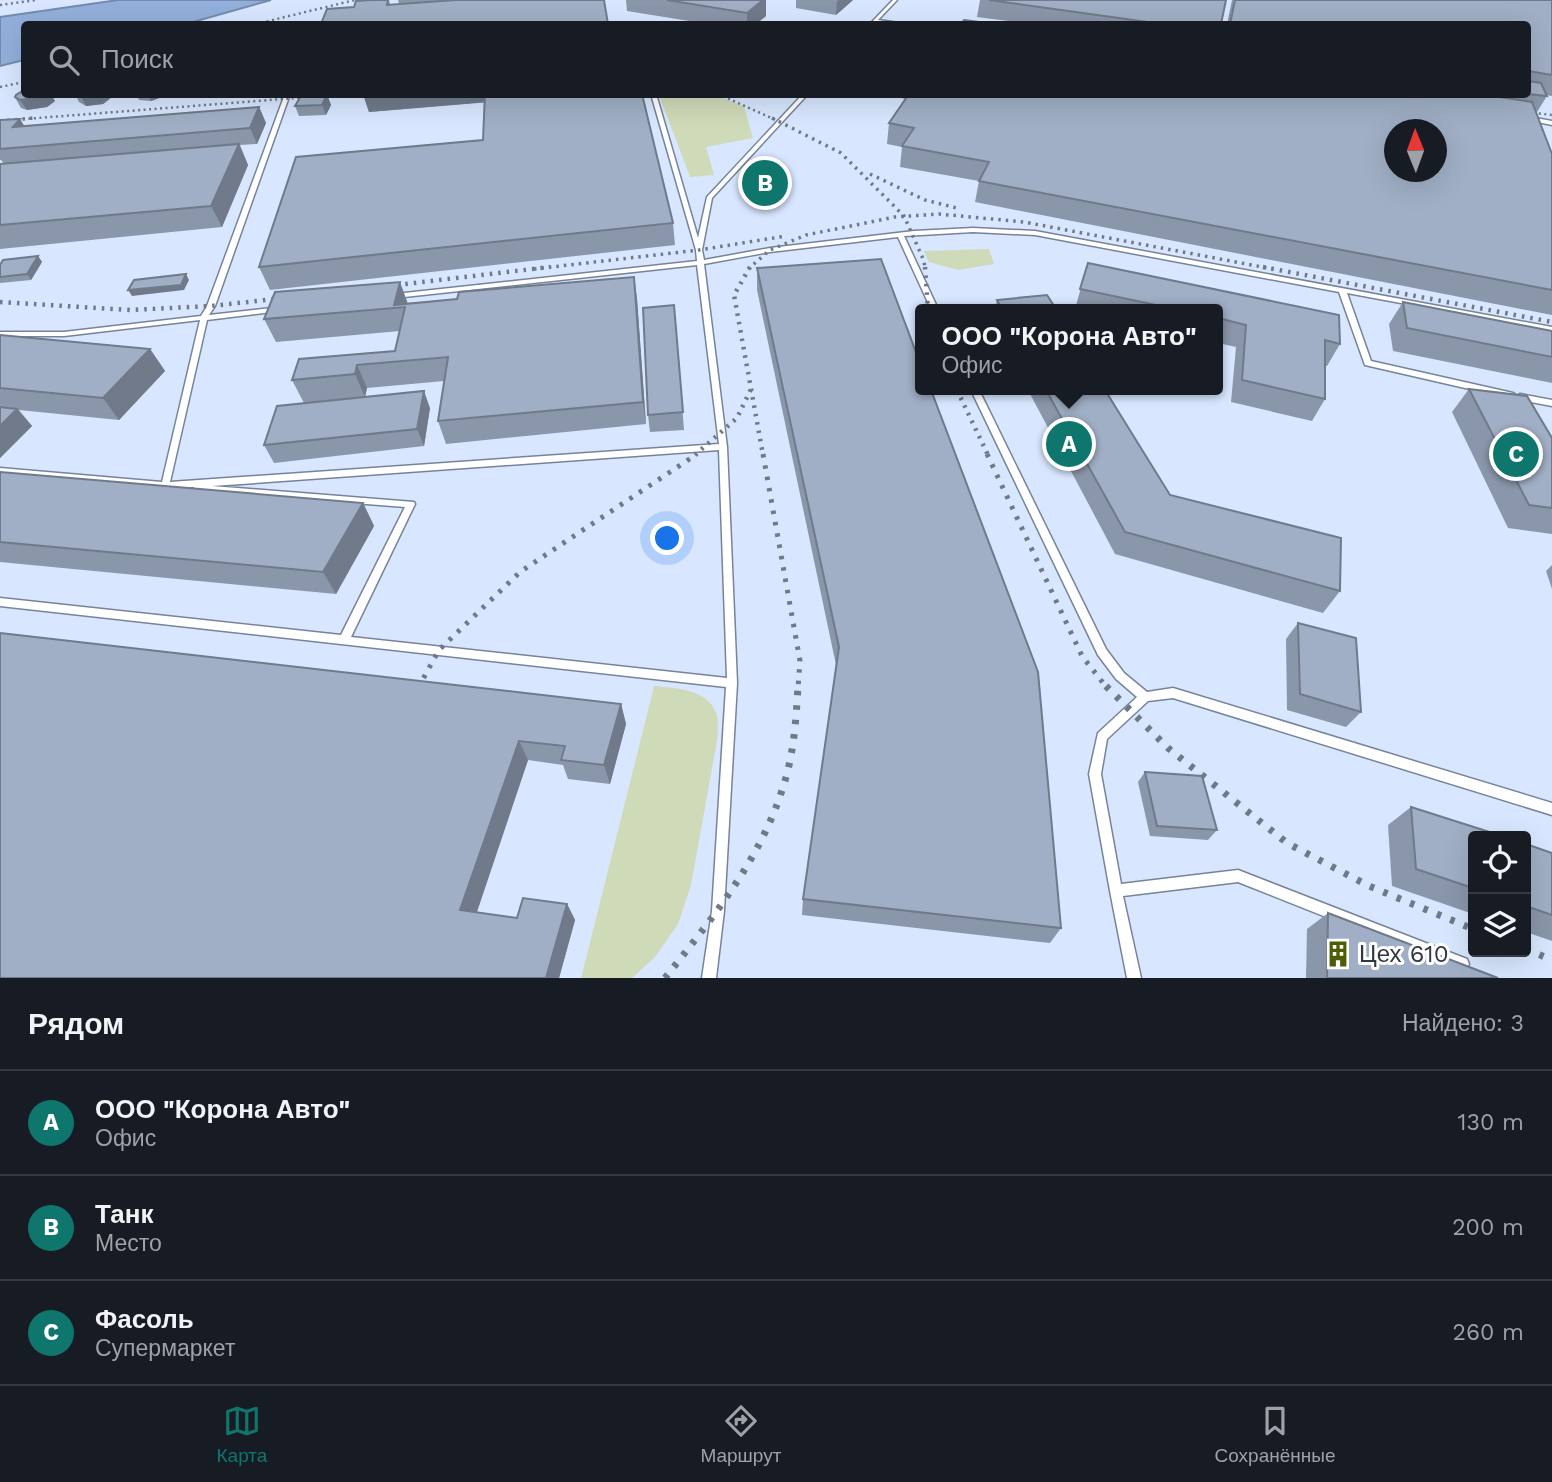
<!DOCTYPE html>
<html lang="ru">
<meta charset="utf-8">
<style>
:root{--surface:#171b24;--page:#20242c;--text:#f1f3f6;--muted:#9ea1a6;--line:#363941;--accent:#0f766e}
body{margin:0;font-family:"Work Sans",sans-serif;background:var(--page);color:var(--text)}
.controls{position:absolute;right:21px;bottom:21px;display:grid;overflow:hidden;border-radius:7px;box-shadow:0 7px 28px #0002}
.controls button{width:63px;height:63px;display:grid;place-items:center;padding:0;border:0;border-bottom:2px solid var(--line);background:var(--surface);color:var(--text);font:35px sans-serif}
.compass{position:absolute;left:1384px;top:119px;width:63px;height:63px;border-radius:50%;background:var(--surface);box-shadow:0 7px 28px #0002;rotate:359deg}
.you{position:absolute;left:668px;top:539px;width:24px;height:24px;margin:-18px;border:5px solid #fff;border-radius:50%;background:#1a73e8;box-shadow:0 0 0 10px #1a73e833}
.badge{display:grid;place-items:center;width:46px;height:46px;border-radius:50%;background:var(--accent);color:#fff;font-size:23px;font-weight:700}
.pin{position:absolute;translate:-50% -50%;border:4px solid #fff;box-shadow:0 2px 7px #0006}
.popup{position:absolute;left:915px;top:304px;width:308px;height:91px;box-sizing:border-box;display:grid;place-content:center;border-radius:7px;background:var(--surface);filter:drop-shadow(0 2px 5px #0005);font-size:23px;white-space:nowrap;color:var(--muted)}
.popup b{font-size:26px;color:var(--text)}
.popup::after{content:'';position:absolute;left:50%;top:100%;margin-left:-14px;border:14px solid transparent;border-top-color:var(--surface)}
.list{margin:0;padding:0;list-style:none}
h2{display:flex;justify-content:space-between;align-items:center;height:91px;margin:0;padding:0 28px;font-size:30px}
h2 small{font-size:23px;font-weight:400;color:var(--muted)}
.list li{display:grid;grid-template-columns:46px 1fr auto;gap:21px;align-items:center;box-sizing:border-box;height:105px;padding:0 28px;border-top:2px solid var(--line)}
.list b{display:block;font-size:26px;white-space:nowrap}
.list p{margin:0;font-size:23px;white-space:nowrap;color:var(--muted)}
.list em{font-size:23px;font-style:normal;color:var(--muted)}
.icon{flex:none;width:38px;height:38px;fill:none;stroke:currentColor;stroke-width:2;stroke-linecap:round;stroke-linejoin:round}
.map{position:relative;flex:none;width:1552px;height:978px;overflow:hidden}
.search{position:absolute;background:var(--surface);box-shadow:0 7px 28px #0002;left:21px;right:21px;top:21px;height:77px;display:flex;align-items:center;gap:18px;box-sizing:border-box;padding:0 24px;border-radius:7px;color:var(--muted);font-size:26px}
.sheet{height:406px;background:var(--surface)}
nav{display:flex;justify-content:space-around;align-items:center;box-sizing:border-box;height:98px;border-top:2px solid var(--line);background:var(--surface);font-size:19px;color:var(--muted)}
nav a{display:grid;justify-items:center;gap:4px}
nav .on{color:var(--accent)}
.map>svg:first-child{display:block}
.green{fill:#cfdab8}
.water{fill:#92afdb;stroke:#758bad;stroke-width:2}
.lines{fill:none;stroke-linecap:round;stroke-linejoin:round}
.service-casing{stroke:#768499;stroke-width:3}
.service{fill:#fff;fill-rule:evenodd}
.rail-far4{stroke:#6f7987;stroke-width:2.5;stroke-dasharray:2 3.5;stroke-linecap:butt}
.rail-far3{stroke:#6f7987;stroke-width:3.5;stroke-dasharray:2.5 5;stroke-linecap:butt}
.rail-far2{stroke:#6f7987;stroke-width:4.5;stroke-dasharray:2.5 6;stroke-linecap:butt}
.rail-far1{stroke:#6f7987;stroke-width:5;stroke-dasharray:3.5 8;stroke-linecap:butt}
.rail{stroke:#6f7987;stroke-width:7;stroke-dasharray:4.5 10;stroke-linecap:butt}
.wall{fill:#8a96a9}
.shaded-wall{fill:#707a8a}
.building{fill:#a0afc5;stroke:#707a8a;stroke-width:2;fill-rule:evenodd}
.labels{text-anchor:middle;dominant-baseline:central;stroke-width:6;stroke-linejoin:round;paint-order:stroke}
.near-poi-label{font-size:24px;fill:#323841;stroke:#fff;text-anchor:start}
</style>
<div class="map">
<svg width="1552" height="978" viewBox="0 0 1552 978">
<rect width="100%" height="100%" fill="#d8e7ff"/>
<g class="green">
<path d="M659,95H714L744,106L753,138L706,147L714,175L690,177Z"/>
<path d="M989,249L994,264L958,270L929,262L924,251Z"/>
<path d="M654,686C675,688 708,689 716,713C719,719 717,729 718,735L691,885L678,924L655,957L632,978H581Z"/>
</g>
<path class="water" d="M118,0H271L186,24H24V60L0,66V17Z"/>
<g class="lines">
<g class="service-casing">
<g id="service">
<path d="M893,0H897L878,20L899,23L901,24L876,22L874,24H870Z"/>
<path d="M285,94H290L215,306L209,315L280,307L284,309L280,311L207,320L170,482L719,444L697,265L395,298L391,296L395,294L697,261L696,250L651,94H656L698,238L707,197L803,94H808L712,198L702,250L704,260L770,248L914,231L973,228L1035,231L1552,327V331L1347,293L1371,361L1513,393L1517,396L1520,394L1552,400V406L1520,400L1516,397L1513,399L1365,365L1339,292L1035,235L973,232L904,236L938,309H931L898,237L770,252L704,264L727,447L737,683L724,911L716,978H702L712,911L726,687L0,606V598L341,635L405,507L198,491L195,490L194,487L165,489L0,474V468L162,482L200,320L64,336H0V332H64L201,316L207,306ZM719,450L727,678L351,637L415,504L414,502L212,486Z"/>
<path d="M1530,117L1552,121V125L1528,120L1527,119Z"/>
<path d="M971,390H979L1106,649L1124,673L1147,692L1173,688L1552,803V815L1173,698L1148,701L1107,739L1101,774L1121,884L1238,870L1467,959L1469,964L1467,969L1462,971L1238,882L1123,896L1141,978H1127L1110,891L1089,774L1098,733L1137,697L1116,679L1098,655Z"/>
</g>
</g>
<use href="#service" class="service"/>
<g class="rail-far4">
<path d="M0,5L37,0"/>
<path d="M256,24L355,0"/>
<path d="M865,24H889"/>
<path d="M0,87L24,82"/>
<path d="M718,94L776,120"/>
<path d="M1517,111L1552,115"/>
<path d="M12,120L347,94"/>
</g>
<g class="rail-far3">
<path d="M772,118L841,153L904,216L924,261L925,269"/>
<path d="M0,121L34,118"/>
<path d="M870,174L925,200L957,208"/>
<path d="M534,269L699,250L786,236"/>
<path d="M748,269L770,250L806,235L895,217L939,214L1024,222L1273,269"/>
</g>
<g class="rail-far2">
<path d="M750,267L734,295L763,455"/>
<path d="M925,267L928,309"/>
<path d="M1263,267L1552,322"/>
<path d="M380,287L550,267"/>
<path d="M0,302L130,310L211,306L293,297"/>
<path d="M957,390L988,455"/>
<path d="M695,455L737,418L751,389"/>
</g>
<g class="rail-far1">
<path d="M763,454L800,661L798,688"/>
<path d="M987,454L1082,656L1107,688"/>
<path d="M418,688L439,650L520,572L697,454"/>
</g>
<g class="rail">
<path d="M1106,686L1168,748L1287,843L1369,886L1473,929"/>
<path d="M413,698L419,686"/>
<path d="M1526,949L1552,960"/>
<path d="M665,978C711,920 761,859 783,787C794,754 796,720 798,686"/>
</g>
</g>
<g class="wall">
<path d="M389,0L390,4H399L398,0H604L354,7Z"/>
<path d="M626,0H766V16L756,24H708L627,11Z"/>
<path d="M796,0H853L836,15L796,8Z"/>
<path d="M980,0H1226L1221,24H1031L977,17Z"/>
<path d="M1232,0H1552V96L1546,95L1547,96L1537,112L1536,111L1552,154V315L975,202L979,181L900,167L902,147L887,144L889,123L906,99L883,95V94H1528V24H1227Z"/>
<path d="M75,94H111L112,97L103,104L86,106L79,102Z"/>
<path d="M136,94H166L165,96L151,101L139,100Z"/>
<path d="M363,94H642L673,223L675,245L270,290L259,267L483,140L484,102L369,112Z"/>
<path d="M327,95L331,105L326,115L299,116L295,106Z"/>
<path d="M15,97L55,101L47,107L27,110L21,108Z"/>
<path d="M259,107L266,123L257,144L240,145L248,165L222,227L0,249V164H4L1,160H0V120L20,119L24,126Z"/>
<path d="M38,256L42,262L31,280L0,283V265Z"/>
<path d="M1088,263L1340,344L1327,366H1325V399L1312,421L1231,402L1236,347L1218,343V309H1075Z"/>
<path d="M757,268L1061,928L1050,943L802,915L803,899L836,665L757,290Z"/>
<path d="M634,277L637,299L646,424L446,444L438,421L444,381L367,388L365,397L430,408L424,446L274,463L264,445L304,403L292,380L395,351L400,331L276,342L264,319L407,303L457,299Z"/>
<path d="M997,300L1056,309H995Z"/>
<path d="M1403,302L1552,331V383L1393,351L1389,324Z"/>
<path d="M674,305L684,430L650,432L648,415Z"/>
<path d="M0,335L150,349L165,371L119,420L19,410L32,426L0,458Z"/>
<path d="M1469,389L1552,438V534L1508,528L1452,412Z"/>
<path d="M1028,390H1105L1170,495L1340,591L1323,613L1115,554Z"/>
<path d="M0,472L363,503L374,526L336,594L0,562Z"/>
<path d="M1552,565V589L1546,571Z"/>
<path d="M1298,623L1361,712L1346,727L1287,710L1286,639Z"/>
<path d="M0,633L621,704L626,724L610,784L568,779L563,765L528,760L477,912L517,918L567,904L575,920L559,978Z"/>
<path d="M1145,772L1217,830L1208,840L1150,836L1138,782Z"/>
<path d="M1411,807L1473,836V914L1392,886L1388,825Z"/>
<path d="M1526,844L1552,853V941L1526,932Z"/>
<path d="M1328,913L1498,978H1306L1307,929Z"/>
</g>
<g class="shaded-wall">
<path d="M763,0H766V16L756,24H747V13Z"/>
<path d="M839,0H853L836,15L837,1Z"/>
<path d="M44,94H51L55,101L47,107L27,110L20,100Z"/>
<path d="M90,94H111L112,97L103,104L86,106L81,96Z"/>
<path d="M148,94H166L165,96L151,101Z"/>
<path d="M363,94H488L490,102L369,112Z"/>
<path d="M327,95L331,105L326,115L322,105Z"/>
<path d="M259,107L266,123L257,144L250,128Z"/>
<path d="M20,119L29,134L13,127Z"/>
<path d="M239,144L248,165L222,227L211,206Z"/>
<path d="M38,256L42,262L31,280L27,274Z"/>
<path d="M186,274L189,280L184,290L132,296L128,290Z"/>
<path d="M634,277L637,299L646,424L643,402Z"/>
<path d="M400,282L408,304L405,307L394,305Z"/>
<path d="M150,349L165,371L119,420L103,398Z"/>
<path d="M357,365L367,388L365,397L355,374Z"/>
<path d="M424,391L430,408L424,446L417,429Z"/>
<path d="M17,409L32,426L0,458V426Z"/>
<path d="M363,503L374,526L336,594L323,572Z"/>
<path d="M621,704L626,724L610,784L604,765Z"/>
<path d="M519,741L528,760L472,926L460,910Z"/>
<path d="M567,904L575,920L559,978H546Z"/>
</g>
<g class="building">
<path d="M371,0H388L387,5L456,0H604L608,24H321L327,9L354,7L356,1Z"/>
<path d="M667,0H763L747,13Z"/>
<path d="M989,0H1226L1221,24H1162Z"/>
<path d="M1235,0H1552V75L1528,71V24H1230Z"/>
<path d="M964,20L994,24H961Z"/>
<path d="M1528,81L1541,83L1547,96L1528,94Z"/>
<path d="M24,90V94H44L41,97L20,100L15,97L16,95Z"/>
<path d="M485,94H642L673,223L259,267L296,157L483,140Z"/>
<path d="M909,94H1480L1532,102L1552,154V290L979,181L989,162L902,146L914,128L889,123ZM1395,130H1437V172H1395Z"/>
<path d="M327,95L322,105L295,106L301,96Z"/>
<path d="M259,107L250,128L0,149V120L20,119L13,127Z"/>
<path d="M239,144L211,206L0,225V164Z"/>
<path d="M38,256L27,274L0,277V265L3,260Z"/>
<path d="M881,259L920,363V390H931L1038,672L1061,928L803,899L839,647L757,268Z"/>
<path d="M1088,263L1339,315L1340,344L1325,340V399L1242,380L1246,325L1218,318V309H1175L1080,289Z"/>
<path d="M186,274L181,285L128,290L134,280Z"/>
<path d="M634,277L643,402L438,421L448,357L357,365L355,374L292,380L299,359L395,351L405,307L264,319L275,292L400,282L394,305L457,299L459,292Z"/>
<path d="M1047,295L1056,309H1002L997,300Z"/>
<path d="M1403,302L1552,331V357L1407,328Z"/>
<path d="M674,305L683,412L648,415L643,308Z"/>
<path d="M0,335L150,349L103,398L0,388Z"/>
<path d="M1469,389L1527,396L1552,438V508L1529,505Z"/>
<path d="M1046,390H1105L1170,495L1341,538L1340,591L1125,532Z"/>
<path d="M424,391L417,429L264,445L277,406Z"/>
<path d="M0,407L17,409L0,426Z"/>
<path d="M0,472L363,503L323,572L0,542Z"/>
<path d="M1298,623L1356,638L1361,712L1300,694Z"/>
<path d="M0,633L621,704L604,765L561,760L565,746L519,741L460,910L517,918L523,898L567,904L546,978H0Z"/>
<path d="M1145,772L1202,776L1217,830L1157,826Z"/>
<path d="M1411,807L1502,836H1473V888L1416,869Z"/>
<path d="M1526,844L1552,853V915L1526,906Z"/>
<path d="M1328,913L1498,978H1327Z"/>
</g>
<defs>
<g id="building-bare" transform="scale(2.1)"><path d="M-4-6H4V6H1V3H-1V6H-4ZM-2.5-4.3h1.7v1.8h-1.7ZM.8-4.3h1.7v1.8H.8ZM-2.5-1h1.7V.8h-1.7ZM.8-1h1.7V.8H.8Z" fill="#4c5e03" stroke="#fff" stroke-width="2.5" paint-order="stroke"/></g>
</defs>
<g fill-rule="evenodd">
<use href="#building-bare" x="1338" y="954"/>
</g>
<g class="labels">
<g class="near-poi-label">
<text x="1359" y="954">Цех 610</text>
</g>
</g>
</svg>
<div class="controls">
<button><svg class="icon" aria-label="locate" viewBox="0 0 24 24"><circle cx="12" cy="12" r="6"/><path d="M12 2v4M12 18v4M2 12h4M18 12h4"/></svg></button>
<button><svg class="icon" aria-label="layers" viewBox="0 0 24 24"><path d="M12 4l9 5-9 5-9-5zM3 14l9 5 9-5"/></svg></button>
</div>
<svg class="compass" viewBox="-18 -18 36 36"><path d="M0-13l5 13h-10z" fill="#e53935"/><path d="M0 13l5-13h-10z" fill="#9ea1a6"/></svg>
<div class="you"></div>
<div class="pin badge" style="left:1069px;top:444px">A</div>
<div class="popup"><b>ООО &quot;Корона Авто&quot;</b>Офис</div>
<div class="pin badge" style="left:765px;top:183px">B</div>
<div class="pin badge" style="left:1516px;top:454px">C</div>
<div class="search"><svg class="icon" aria-label="search" viewBox="0 0 24 24"><circle cx="10" cy="10" r="6"/><path d="M15 15l6 6"/></svg>Поиск</div>
</div>
<section class="sheet">
<h2>Рядом<small>Найдено: 3</small></h2>
<ul class="list">
<li><span class="badge">A</span><div><b>ООО &quot;Корона Авто&quot;</b><p>Офис</p></div><em>130 m</em></li>
<li><span class="badge">B</span><div><b>Танк</b><p>Место</p></div><em>200 m</em></li>
<li><span class="badge">C</span><div><b>Фасоль</b><p>Супермаркет</p></div><em>260 m</em></li>
</ul>
</section>
<nav>
<a class="on"><svg class="icon" aria-label="map" viewBox="0 0 24 24"><path d="M3 6l6-2 6 2 6-2v14l-6 2-6-2-6 2zM9 4v14M15 6v14"/></svg>Карта</a>
<a><svg class="icon" aria-label="directions" viewBox="0 0 24 24"><path d="M12 3l9 9-9 9-9-9zM9 14v-3h6M13 9l2 2-2 2"/></svg>Маршрут</a>
<a><svg class="icon" aria-label="saved" viewBox="0 0 24 24"><path d="M7 4h10v16l-5-4-5 4z"/></svg>Сохранённые</a>
</nav>
